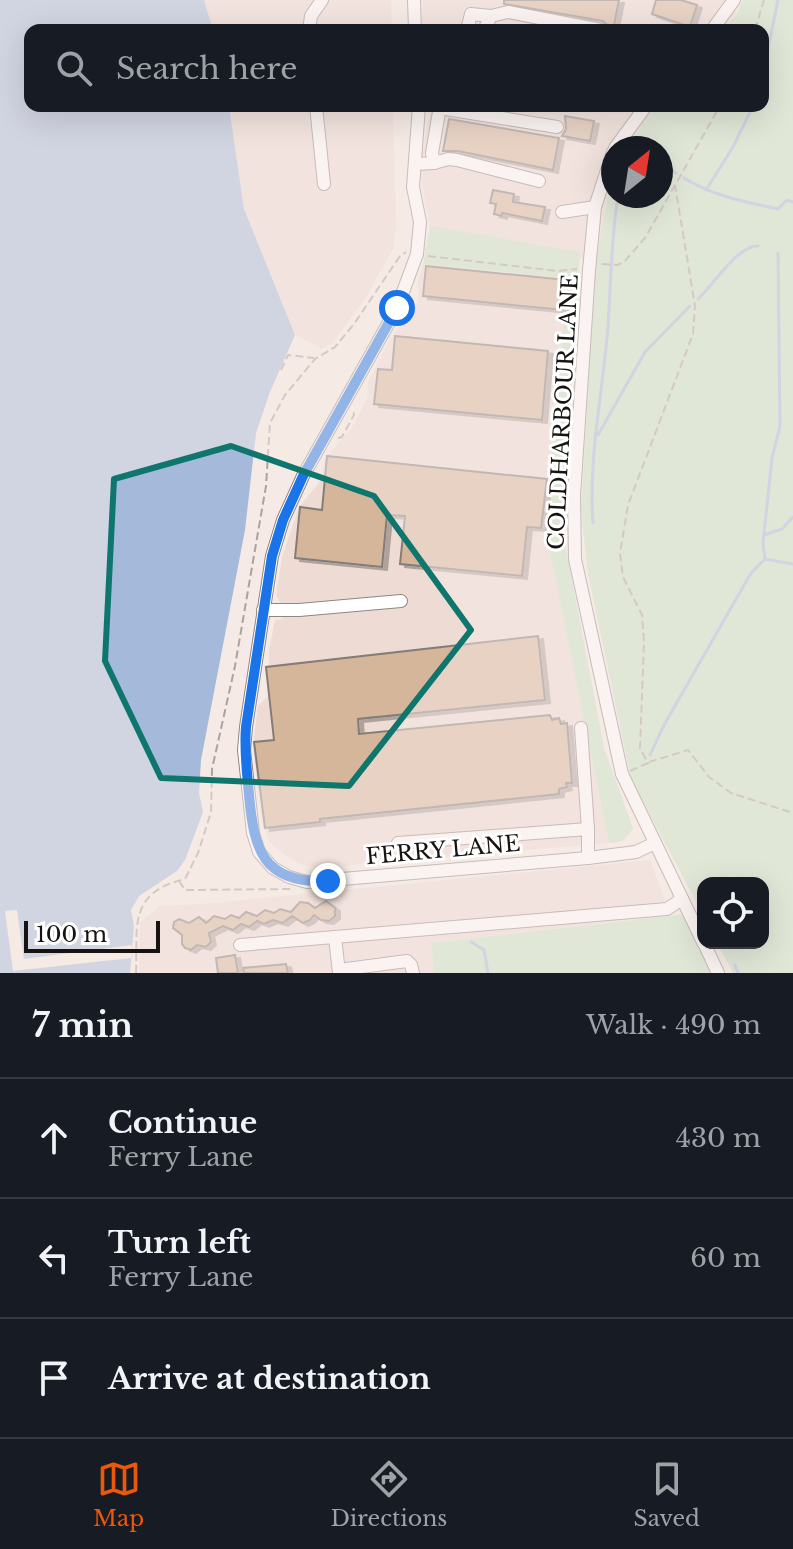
<!DOCTYPE html>
<meta charset="utf-8">
<style>
:root{--surface:#171b24;--page:#242831;--text:#f1f3f6;--muted:#9ea1a6;--line:#363941;--accent:#ea580c}
body{margin:0;font-family:"Libre Baskerville",serif;background:var(--page);color:var(--text)}
.controls{position:absolute;right:24px;bottom:24px;display:grid;overflow:hidden;border-radius:16px;box-shadow:0 8px 32px #0002}
.controls button{width:72px;height:72px;display:grid;place-items:center;padding:0;border:0;border-bottom:2px solid var(--line);background:var(--surface);color:var(--text);font:40px sans-serif}
.compass{position:absolute;left:601px;top:136px;width:72px;height:72px;border-radius:50%;background:var(--surface);box-shadow:0 8px 32px #0002;rotate:30deg}
.scale{position:absolute;left:24px;bottom:20px;width:136px;box-sizing:border-box;padding-left:8px;border:4px solid #161311;border-top:0;font-size:22px;line-height:28px;white-space:nowrap;color:#161311;-webkit-text-stroke:6px #fff;paint-order:stroke}
.stop{position:absolute;width:24px;height:24px;margin:-18px;border:6px solid #1a73e8;border-radius:50%;background:#fff}
.stop.end{background:#1a73e8;border-color:#fff;box-shadow:0 2px 8px #0008}
.list{margin:0;padding:0;list-style:none}
h2{display:flex;justify-content:space-between;align-items:center;height:104px;margin:0;padding:0 32px;font-size:34px}
h2 small{font-size:26px;font-weight:400;color:var(--muted)}
.list li{display:grid;grid-template-columns:52px 1fr auto;gap:24px;align-items:center;box-sizing:border-box;height:120px;padding:0 32px;border-top:2px solid var(--line)}
.list b{display:block;font-size:30px;white-space:nowrap}
.list p{margin:0;font-size:26px;white-space:nowrap;color:var(--muted)}
.list em{font-size:26px;font-style:normal;color:var(--muted)}
.icon{flex:none;width:44px;height:44px;fill:none;stroke:currentColor;stroke-width:2;stroke-linecap:round;stroke-linejoin:round}
.map{position:relative;flex:none;width:793px;height:973px;overflow:hidden}
.search{position:absolute;background:var(--surface);box-shadow:0 8px 32px #0002;left:24px;right:24px;top:24px;height:88px;display:flex;align-items:center;gap:20px;box-sizing:border-box;padding:0 28px;border-radius:16px;color:var(--muted);font-size:30px}
.sheet{height:464px;background:var(--surface)}
nav{display:flex;justify-content:space-around;align-items:center;box-sizing:border-box;height:112px;border-top:2px solid var(--line);background:var(--surface);font-size:22px;color:var(--muted)}
nav a{display:grid;justify-items:center;gap:4px}
nav .on{color:var(--accent)}
.map>svg:first-child{display:block}
.built{fill:#eedcd4}
.green{fill:#c7e4c6}
.water{fill:#a5badb}
.pier{fill:#f5eae5}
.lines{fill:none;stroke-linecap:round;stroke-linejoin:round}
.stream{stroke:#a5badb;stroke-width:3}
.building{fill:#d6b69b;stroke:#847c76;stroke-width:2;filter:url(#shadow)}
.minor-casing{stroke:#8f8681;stroke-width:14}
.path{stroke:#aba39f;stroke-width:2;stroke-dasharray:8 4;stroke-linecap:butt}
.minor{stroke:#fff;stroke-width:12}
.route{stroke:#1a73e8;stroke-width:10}
.marked{fill:none;stroke:#0f766e;stroke-width:6;stroke-linejoin:round}
.labels{text-anchor:middle;dominant-baseline:central;stroke-width:6;stroke-linejoin:round;paint-order:stroke}
.street-label{font-size:22px;fill:#161311;stroke:#fff}
</style>
<div class="map">
<svg width="793" height="973" viewBox="0 0 793 973">
<defs>
<filter id="shadow"><feDropShadow dx="5" dy="3" stdDeviation="0" flood-color="#0004"/></filter>
</defs>
<rect width="100%" height="100%" fill="#f5eae5"/>
<g class="built">
<path d="M204,0H391L392,30H213Z"/>
<path d="M423,0H733L736,15L723,30H422Z"/>
<path d="M229,106H393L396,229L393,249L365,299L332,344L322,349L295,335L244,209Z"/>
<path d="M431,106H657L641,125L629,148H613V179L595,262L430,226L421,178V156Z"/>
<path d="M423,264L568,278L545,529L609,843L318,868L300,864L282,853L270,842L262,823L253,745L258,706L268,696L269,651L275,620L282,619V604L276,596L282,557L299,507L321,480L325,458L351,429L367,399L368,382L390,339L418,302V281Z"/>
<path d="M650,860L671,915L431,943L434,973H139L140,922L160,906L201,904Z"/>
</g>
<g class="green">
<path d="M743,0H793V973H733L717,943H763V883H703V915L631,779L588,574L581,512L595,262L611,182L613,179V196H661V148H629L641,125L657,106H763V30H723L736,15Z"/>
<path d="M430,226L580,252L561,522L604,748L633,828C627,839 622,843 609,843L545,529L568,278L423,264Z"/>
<path d="M685,914L711,973H434L431,943Z"/>
</g>
<path class="water" d="M0,0H204L213,30H30V106H229L244,209L295,335L270,392L256,433L245,530L201,760L199,793L203,812L185,860L177,871L139,896L131,910L134,925L130,973H0Z"/>
<path class="pier" d="M17,910L24,959L132,945L131,958L13,971L5,911Z"/>
<g class="lines">
<g class="stream">
<path d="M763,73L778,0"/>
<path d="M641,148L645,140"/>
<path d="M661,163L676,173"/>
<path d="M684,178C713,196 745,202 778,209L787,200L793,202"/>
<path d="M706,190L733,147L753,106"/>
<path d="M698,299C713,285 738,245 758,246"/>
<path d="M598,435L645,352L690,306"/>
<path d="M593,523C588,458 603,392 608,326C611,282 611,239 618,196"/>
<path d="M764,535L782,529L793,517"/>
<path d="M765,559L763,543L772,458L780,426L778,253"/>
<path d="M650,755L664,725L751,573L765,559L793,564"/>
<path d="M471,942L484,950L488,973"/>
<path d="M735,965L738,973"/>
</g>
</g>
<g class="building">
<path d="M504,0H619L613,30L603,21L504,4Z"/>
<path d="M656,0H681L697,5L690,27L652,14Z"/>
<path d="M565,116L594,121L590,141L562,136L566,129Z"/>
<path d="M449,119L559,138L553,170L458,151H443Z"/>
<path d="M493,190L514,194L513,202L545,207L542,221L502,213V216L494,214L496,204L490,203Z"/>
<path d="M426,266L566,280L563,310L423,296Z"/>
<path d="M395,336L548,351L542,420L374,404L378,369L392,370Z"/>
<path d="M327,456L547,479L541,528L527,527L522,576L400,564L405,516L387,515L382,567L295,558L300,507L322,510Z"/>
<path d="M538,636L545,700L358,719L359,734L550,715L552,720L559,718L561,724L567,723L572,783H566L567,787L559,789V794L320,819V822L265,828L254,742L274,740L266,667Z"/>
<path d="M326,901L335,908V916L329,921L321,920L314,915L310,920L303,923L292,916L283,923L273,920L264,924L257,921L249,927L241,924L233,930L223,926L209,933L211,942L206,947L197,945L191,950L185,948L182,944V935L173,928L174,922L179,919L189,923L199,917L206,923L214,916L225,919L231,915L239,918L246,912L257,916L265,910L274,913L280,909L291,912L300,902L308,903L315,908Z"/>
<path d="M235,955L238,973H218L216,958Z"/>
<path d="M286,964L288,973H244L243,968Z"/>
</g>
<g class="lines">
<g class="minor-casing">
<g id="minor">
<path d="M414,0L415,30"/>
<path d="M309,30L311,16L322,0"/>
<path d="M467,30L471,14L491,16"/>
<path d="M484,30L491,16L508,12L601,30"/>
<path d="M712,30L734,0"/>
<path d="M316,106L324,184"/>
<path d="M419,106L413,187L420,222L417,254L397,308L303,476L283,520L272,556L246,727L244,750L253,833L259,852L273,868L289,877L307,882L588,858L636,852L655,843"/>
<path d="M440,108L557,127"/>
<path d="M615,148L646,106"/>
<path d="M613,152L595,207L589,270L574,495L575,559L622,774L703,942"/>
<path d="M434,163L448,159L457,160L539,181"/>
<path d="M415,164L434,163L432,153L440,106"/>
<path d="M562,212L595,207"/>
<path d="M263,610H299L401,601"/>
<path d="M581,728L588,829"/>
<path d="M398,843L588,829V858"/>
<path d="M335,937L339,973"/>
<path d="M704,943L718,973"/>
<path d="M240,945L667,909L682,899"/>
<path d="M339,970L407,961L411,965L413,973"/>
</g>
</g>
<g class="path">
<path d="M755,30L764,0"/>
<path d="M428,256L558,271L577,269"/>
<path d="M602,264L618,265L624,262L645,238L720,106"/>
<path d="M406,314L413,303L412,299"/>
<path d="M281,370L288,355L314,358"/>
<path d="M338,438L342,437L354,415L353,410"/>
<path d="M649,762L688,750L709,777L731,793L793,813"/>
<path d="M630,771L648,763L640,748L644,641L642,615L623,577L620,553L628,505L693,334L695,306L675,185"/>
<path d="M179,881L185,890L292,889"/>
<path d="M136,973C138,927 127,893 185,879L198,853L211,812L212,769L235,666L252,567L266,486L270,423L285,395L315,359L335,347L354,324L400,256L406,252"/>
</g>
<use href="#minor" class="minor"/>
</g>
<g class="lines">
<path class="route" d="M328,881C263,884 254,850 249,795C247,772 244,750 246,727L272,556L283,520L303,476L397,308"/>
</g>
<path d="M0 0H793V973H0ZM231,446L374,496L471,630L349,786L161,778L105,661L114,479Z" fill="#f5eae5" fill-opacity=".55" fill-rule="evenodd"/>
<path class="marked" d="M231,446L374,496L471,630L349,786L161,778L105,661L114,479Z"/>
<g class="labels">
<g class="street-label">
<text transform="translate(563 412) rotate(-87)">COLDHARBOUR LANE</text>
<text transform="translate(443 850) rotate(-5)">FERRY LANE</text>
</g>
</g>
</svg>
<div class="controls">
<button><svg class="icon" aria-label="locate" viewBox="0 0 24 24"><circle cx="12" cy="12" r="6"/><path d="M12 2v4M12 18v4M2 12h4M18 12h4"/></svg></button>
</div>
<svg class="compass" viewBox="-18 -18 36 36"><path d="M0-13l5 13h-10z" fill="#e53935"/><path d="M0 13l5-13h-10z" fill="#9ea1a6"/></svg>
<div class="scale">100 m</div>
<div class="stop" style="left:397px;top:308px"></div>
<div class="stop end" style="left:328px;top:881px"></div>
<div class="search"><svg class="icon" aria-label="search" viewBox="0 0 24 24"><circle cx="10" cy="10" r="6"/><path d="M15 15l6 6"/></svg>Search here</div>
</div>
<section class="sheet">
<h2>7 min<small>Walk · 490 m</small></h2>
<ul class="list">
<li><svg class="icon" aria-label="ahead" viewBox="0 0 24 24"><path d="M12 20V5M6 11l6-6 6 6"/></svg><div><b>Continue</b><p>Ferry Lane</p></div><em>430 m</em></li>
<li><svg class="icon" aria-label="left" viewBox="0 0 24 24"><path d="M17 20v-9H6M10 6l-5 5 5 5"/></svg><div><b>Turn left</b><p>Ferry Lane</p></div><em>60 m</em></li>
<li><svg class="icon" aria-label="arrive" viewBox="0 0 24 24"><path d="M6 21V4h12l-3 4 3 4H6"/></svg><div><b>Arrive at destination</b></div></li>
</ul>
</section>
<nav>
<a class="on"><svg class="icon" aria-label="map" viewBox="0 0 24 24"><path d="M3 6l6-2 6 2 6-2v14l-6 2-6-2-6 2zM9 4v14M15 6v14"/></svg>Map</a>
<a><svg class="icon" aria-label="directions" viewBox="0 0 24 24"><path d="M12 3l9 9-9 9-9-9zM9 14v-3h6M13 9l2 2-2 2"/></svg>Directions</a>
<a><svg class="icon" aria-label="saved" viewBox="0 0 24 24"><path d="M7 4h10v16l-5-4-5 4z"/></svg>Saved</a>
</nav>
